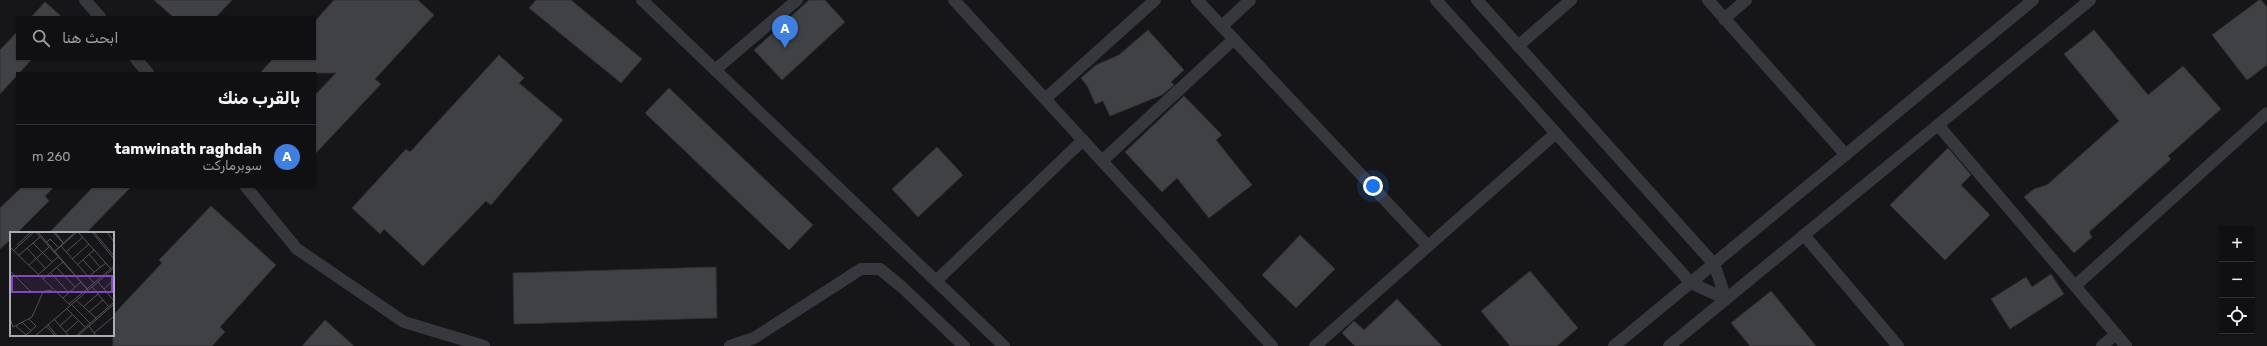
<!DOCTYPE html>
<html lang="ar">
<meta charset="utf-8">
<style>
:root{--surface:#101012;--page:#19191b;--text:#f1f3f6;--muted:#9c9d9f;--line:#303032;--accent:#db2777}
body{margin:0;font-family:Rubik,Cairo,sans-serif;background:var(--page);color:var(--text);direction:rtl}
.controls{position:absolute;right:12px;bottom:12px;display:grid;overflow:hidden;border-radius:0px;box-shadow:0 1px 3px #0004}
.controls button{width:36px;height:36px;display:grid;place-items:center;padding:0;border:0;border-bottom:1px solid var(--line);background:var(--surface);color:var(--text);font:20px sans-serif}
.you{position:absolute;left:1373px;top:186px;width:14px;height:14px;margin:-10px;border:3px solid #fff;border-radius:50%;background:#1a73e8;box-shadow:0 0 0 6px #1a73e833}
.badge{display:grid;place-items:center;width:26px;height:26px;border-radius:50%;background:var(--accent);color:#fff;font-size:13px;font-weight:700}
.pin{position:absolute;translate:-50% -33px;filter:drop-shadow(0 1px 2px #0008)}
.pin::after{content:'';position:absolute;top:21px;width:14px;height:12px;background:inherit;clip-path:polygon(0 0,100% 0,50% 100%)}
.list{margin:0;padding:0;list-style:none}
h2{display:flex;justify-content:space-between;align-items:center;height:52px;margin:0;padding:0 16px;font-size:17px}
h2 small{font-size:13px;font-weight:400;color:var(--muted)}
.list li{display:grid;grid-template-columns:26px 1fr auto;gap:12px;align-items:center;box-sizing:border-box;height:64px;padding:0 16px;border-top:1px solid var(--line)}
.list b{display:block;font-size:15px;white-space:nowrap}
.list p{margin:0;font-size:13px;white-space:nowrap;color:var(--muted)}
.list em{font-size:13px;font-style:normal;color:var(--muted)}
.icon{flex:none;width:22px;height:22px;fill:none;stroke:currentColor;stroke-width:2;stroke-linecap:round;stroke-linejoin:round}
.map{position:relative;flex:none;width:2267px;height:346px;overflow:hidden;direction:ltr}
.search{position:absolute;background:var(--surface);box-shadow:0 1px 3px #0004;left:16px;top:16px;width:300px;height:44px;display:flex;align-items:center;gap:10px;box-sizing:border-box;padding:0 14px;border-radius:0px;color:var(--muted);font-size:15px}
.panel{position:absolute;background:var(--surface);box-shadow:0 1px 3px #0004;left:16px;top:72px;width:300px;height:116px;border-radius:0px;direction:rtl}
.map>svg:first-child{display:block}
.building{fill:#404145;stroke:#303034}
.lines{fill:none;stroke-linecap:round;stroke-linejoin:round}
.minor{stroke:#37383d;stroke-width:12}
.inset-road{fill:none;stroke:#505258;stroke-width:1}
.view{fill:#8446be;fill-opacity:0.15;stroke:#8446be;stroke-width:2}
.inset-edge{fill:none;stroke:#a8adb8;stroke-width:2}
</style>
<div class="map">
<svg width="2267" height="346" viewBox="0 0 2267 346">
<rect width="100%" height="100%" fill="#161618"/>
<g class="building">
<path d="M154,0H232L216,17H173Z"/>
<path d="M334,0H418L434,15L375,79L381,84L315,154V95L336,73H260L273,59H315V21Z"/>
<path d="M536,0H571L642,59L621,83L529,8Z"/>
<path d="M809,0H825L845,22L782,80L754,50Z"/>
<path d="M2259,0H2261L2267,7V65L2247,80L2212,35Z"/>
<path d="M45,2L62,17H31Z"/>
<path d="M1148,30L1184,70L1171,82L1174,85L1162,95L1110,116L1103,101L1095,104L1088,87L1081,78L1096,65L1119,55Z"/>
<path d="M2094,30L2148,95L2183,66L2221,109L2168,156L2171,159L2089,232L2092,237L2074,253L2024,197L2034,189L2047,185L2119,121L2064,54Z"/>
<path d="M17,32V59H32L0,94V50Z"/>
<path d="M499,55L524,78L519,83L563,120L491,205L486,201L423,266L384,229L380,234L352,208L406,149L410,152Z"/>
<path d="M669,88L813,225L789,250L645,113Z"/>
<path d="M1184,96L1222,135L1216,140L1252,185L1209,218L1177,178L1162,192L1125,152Z"/>
<path d="M937,147L963,175L918,217L892,189Z"/>
<path d="M1948,148L1971,175L1961,185L1990,215L1945,260L1890,205Z"/>
<path d="M22,187H54L45,196L49,201L17,233H11V239L0,249V208Z"/>
<path d="M93,187H131L86,233H49Z"/>
<path d="M211,206L276,265L220,327L225,332L212,346H113V315L162,263L159,260Z"/>
<path d="M1300,235L1335,269L1296,308L1262,275Z"/>
<path d="M716,267L717,318L514,324L513,273Z"/>
<path d="M1530,271L1578,328L1557,346H1510L1481,311Z"/>
<path d="M2051,274L2064,294L2010,329L1991,299L2026,277L2032,287Z"/>
<path d="M1771,291L1816,346H1750L1731,323Z"/>
<path d="M1397,299L1442,346H1355L1342,333L1354,321L1364,330Z"/>
<path d="M325,320L354,346H302Z"/>
</g>
<g class="lines">
<g class="minor">
<path d="M85,0L100,17"/>
<path d="M642,0L1004,346"/>
<path d="M954,0L1272,346"/>
<path d="M1197,0L1428,246"/>
<path d="M1436,0L1691,283L1726,299L1714,264L1477,0"/>
<path d="M1708,0L1846,155"/>
<path d="M1724,19L1746,0"/>
<path d="M1222,26L1250,0"/>
<path d="M1518,46L1571,0"/>
<path d="M136,59L148,73"/>
<path d="M715,70L797,0"/>
<path d="M1045,99L1155,0"/>
<path d="M1938,125L2126,346"/>
<path d="M1102,161L1234,39"/>
<path d="M246,187L297,249L404,322L484,346"/>
<path d="M1804,235L1898,346"/>
<path d="M936,281L1083,140"/>
<path d="M2075,286L2267,113"/>
<path d="M730,346L754,338L861,269H880L903,288L964,346"/>
<path d="M1315,346L1556,133"/>
<path d="M1614,346L2033,0"/>
<path d="M1669,346L2090,0"/>
<path d="M2102,346L2116,334"/>
</g>
</g>
<g transform="translate(10 232)">
<rect width="104" height="104" fill="#161618"/>
<path class="inset-road" d="M26,0L78,58L28,0M43,0L54,12L45,0M65,0L44,20L67,0M68,0L101,37M82,0L104,27M84,0L104,24M97,0L104,10M37,10L40,7L48,15M23,11L42,30M7,13L21,0M51,14L84,51M0,15L60,73M17,16L35,36M3,19L24,0M56,20L73,5M79,22L90,35M8,24L30,5M62,27L79,12M73,28L84,40M19,33L39,15M67,33L84,18M47,36L65,55M0,39L20,59L29,60L42,58M41,41L59,61M28,43L48,25M78,45L96,31M33,47L53,30M88,50L104,69M82,55L99,75M94,57L104,48M53,66L71,50M66,68L86,86M59,72L104,34M61,72L80,91M73,75L88,62M56,76L75,95M79,80L93,68M0,86L3,95L22,85L33,60M44,87L59,104M12,90L21,99M38,93L47,104M6,94L16,103L26,94L19,87M36,94L45,104M50,94L62,83M79,94L86,104M56,100L68,89M84,101L103,85M25,104L104,36M66,104L104,70M68,104L104,72"/>
<path class="view" d="M2,44H102V60H2Z"/>
<rect width="104" height="104" class="inset-edge"/>
</g>
</svg>
<div class="controls">
<button>+</button>
<button>−</button>
<button><svg class="icon" aria-label="locate" viewBox="0 0 24 24"><circle cx="12" cy="12" r="6"/><path d="M12 2v4M12 18v4M2 12h4M18 12h4"/></svg></button>
</div>
<div class="you"></div>
<div class="pin badge" style="left:785px;top:48px;background:#3f7fe0">A</div>
<div class="search"><svg class="icon" aria-label="search" viewBox="0 0 24 24"><circle cx="10" cy="10" r="6"/><path d="M15 15l6 6"/></svg>ابحث هنا</div>
<section class="panel">
<h2>بالقرب منك<small></small></h2>
<ul class="list">
<li><span class="badge" style="background:#3f7fe0">A</span><div><b>tamwinath raghdah</b><p>سوبرماركت</p></div><em>260 m</em></li>
</ul>
</section>
</div>
